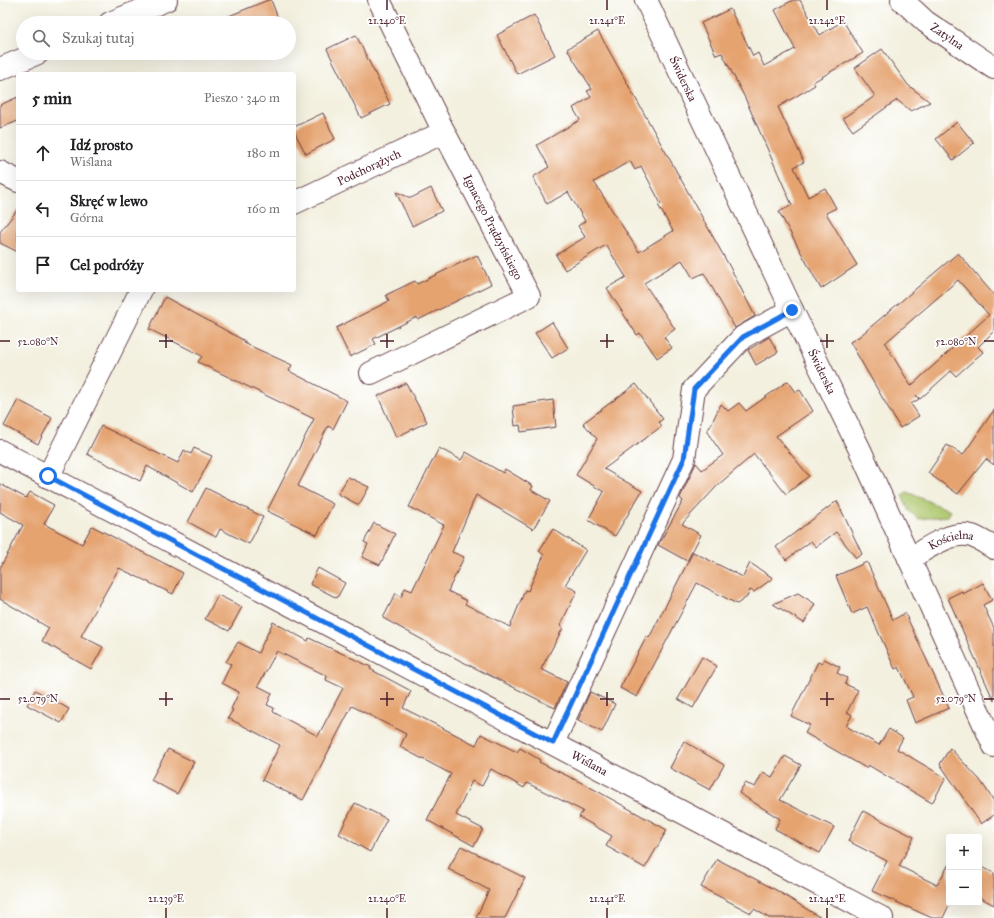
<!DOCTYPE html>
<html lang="pl">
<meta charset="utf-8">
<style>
:root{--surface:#fff;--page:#f2f2f2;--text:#202124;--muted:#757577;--line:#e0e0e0}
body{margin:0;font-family:"IM FELL Great Primer",serif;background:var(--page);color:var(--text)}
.controls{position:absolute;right:12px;bottom:12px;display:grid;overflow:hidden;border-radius:4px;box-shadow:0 4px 16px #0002}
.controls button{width:36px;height:36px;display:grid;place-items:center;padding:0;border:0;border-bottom:1px solid var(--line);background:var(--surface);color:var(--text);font:20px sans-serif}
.stop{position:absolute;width:12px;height:12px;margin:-9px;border:3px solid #1a73e8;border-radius:50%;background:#fff}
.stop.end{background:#1a73e8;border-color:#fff;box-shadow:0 1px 4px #0008}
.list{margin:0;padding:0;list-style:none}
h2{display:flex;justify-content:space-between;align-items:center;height:52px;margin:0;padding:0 16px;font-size:17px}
h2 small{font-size:13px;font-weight:400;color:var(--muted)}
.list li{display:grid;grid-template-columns:26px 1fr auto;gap:12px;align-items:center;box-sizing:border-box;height:56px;padding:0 16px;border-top:1px solid var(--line)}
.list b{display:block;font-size:15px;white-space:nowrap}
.list p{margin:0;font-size:13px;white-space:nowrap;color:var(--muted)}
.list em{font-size:13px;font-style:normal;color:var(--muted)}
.icon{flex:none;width:22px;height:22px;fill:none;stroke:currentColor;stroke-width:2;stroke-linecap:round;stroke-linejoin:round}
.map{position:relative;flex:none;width:994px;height:918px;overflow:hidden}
.search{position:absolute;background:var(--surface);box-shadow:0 4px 16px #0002;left:16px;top:16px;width:280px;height:44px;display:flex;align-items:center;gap:10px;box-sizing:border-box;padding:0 14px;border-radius:22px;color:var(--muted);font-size:15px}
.panel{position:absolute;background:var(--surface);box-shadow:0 4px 16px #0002;left:16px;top:72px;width:280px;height:220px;border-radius:4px}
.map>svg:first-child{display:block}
.green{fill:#acc66b;stroke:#7b724b}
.building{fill:#e5a36f;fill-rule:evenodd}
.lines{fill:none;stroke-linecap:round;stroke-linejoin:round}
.minor-casing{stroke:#633e46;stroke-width:24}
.tertiary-casing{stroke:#633e46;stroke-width:24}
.minor{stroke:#fff;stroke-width:22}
.tertiary{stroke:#fff;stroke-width:22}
.route{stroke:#1a73e8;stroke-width:5}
.ticks{fill:none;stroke:#4a1f2b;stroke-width:1.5}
.labels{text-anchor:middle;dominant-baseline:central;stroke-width:3.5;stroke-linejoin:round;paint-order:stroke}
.street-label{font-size:12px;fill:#4a1f2b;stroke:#fff}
.ticks-label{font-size:10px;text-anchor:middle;fill:#4a1f2b;stroke:#fff;stroke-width:3.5;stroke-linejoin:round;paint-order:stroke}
</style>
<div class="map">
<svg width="994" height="918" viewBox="0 0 994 918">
<rect width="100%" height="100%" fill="#fff"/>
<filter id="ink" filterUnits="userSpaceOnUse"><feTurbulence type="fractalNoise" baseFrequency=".025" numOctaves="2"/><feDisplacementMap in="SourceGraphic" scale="8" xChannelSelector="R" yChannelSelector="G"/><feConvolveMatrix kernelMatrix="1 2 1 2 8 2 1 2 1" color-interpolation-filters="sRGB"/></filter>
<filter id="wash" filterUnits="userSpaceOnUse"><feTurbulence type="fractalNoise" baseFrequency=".012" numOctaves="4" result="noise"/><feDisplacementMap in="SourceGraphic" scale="16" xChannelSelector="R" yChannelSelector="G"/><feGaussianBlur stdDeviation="0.9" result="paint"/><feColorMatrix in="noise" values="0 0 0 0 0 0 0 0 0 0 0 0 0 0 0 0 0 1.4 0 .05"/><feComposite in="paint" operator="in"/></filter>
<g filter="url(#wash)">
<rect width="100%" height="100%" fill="#f3f0df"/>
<path class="green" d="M907,492L951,511L948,516L919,519L909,511L902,495Z"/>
<g id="blocks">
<g class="building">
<path d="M268,0H271L280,23H212Z"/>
<path d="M793,0H800L820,35L843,21L863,53L813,82L815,85L778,107L804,162L794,167L808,197L825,188L836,208L826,213L857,265L821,289L779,212L792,205L745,98L722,53L716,55L701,23L730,9L753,56L758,53L764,66L795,49L775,10Z"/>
<path d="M534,15L555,55L517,74L497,35Z"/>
<path d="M598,31L731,269L755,316L735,328L704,273L693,278L682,260L644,283L675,329L664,337L672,348L657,358L640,333L637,335L607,288L626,277L606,245L565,270L556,255L585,237L578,226L585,221L568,192L547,204L533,177L549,167L537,145L580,120L573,108L591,97L587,91L592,89L567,49ZM630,161L635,170L641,166L661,204L658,205L673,231L639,252L594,182Z"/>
<path d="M356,35L390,104L361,118L327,49Z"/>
<path d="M882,49L908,85L930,102L911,111L897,100L853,131L843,118L875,96L855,68Z"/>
<path d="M18,97V121L0,128V105Z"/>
<path d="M323,113L335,139L306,154L294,131V127Z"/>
<path d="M957,122L974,143L953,160L936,139Z"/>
<path d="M431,188L442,211L412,226L396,192L411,198Z"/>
<path d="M18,209V252L0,243V232Z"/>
<path d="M958,253L994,295V331L978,347L983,352L956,376L951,371L920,399L916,395L919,399L911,404L919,416L900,428L850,342L860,336ZM958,280L989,315L911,386L885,343Z"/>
<path d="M477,255L491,284L418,320L417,317L373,339L376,344L350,357L336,328L389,301L386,295L415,281L417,284Z"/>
<path d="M165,297L245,341L244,343L292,365L289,371L347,401L333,429L328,426L298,486L333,504L317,535L267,511L314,419L198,362L202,356L149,329Z"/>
<path d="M552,322L568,348L552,358L535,333Z"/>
<path d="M769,337L778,352L756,365L748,350Z"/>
<path d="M788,381L796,392L800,390L813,411L776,436L809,476L786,494L754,454L718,485L682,524L701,535L687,561L658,545L683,501L680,498L696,463L702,470L723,455L707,432L721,404L728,411L739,403L746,411Z"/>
<path d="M406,383L427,422L396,437L378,396Z"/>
<path d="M636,384L663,419L659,422L662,426L604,469L642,491L615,536L588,520L604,492L576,475L597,439L583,423Z"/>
<path d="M18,400L52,418L38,444L4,426Z"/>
<path d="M553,400L556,427L521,432L520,425L515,426L513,406Z"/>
<path d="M994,410V465L986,459L958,494L928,473L947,445L963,455Z"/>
<path d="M101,426L178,463L184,450L191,454L194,448L212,456L193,492L147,466L140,481L87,454Z"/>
<path d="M439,448L461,460L466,452L503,473L505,469L533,486L531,490L550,501L533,529L476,495L452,552L464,557L448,591L467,601L465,604L510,627L525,590L528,591L544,555L539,551L553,529L586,550L565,585L577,591L560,626L563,628L541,669L567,682L555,708L459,660L383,618L396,593L401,597L405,588L412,591L444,525L409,507Z"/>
<path d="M348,477L369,487L359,505L338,494Z"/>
<path d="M0,484L26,498L30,492L54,505L44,524L82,544L92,526L183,573L173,594L119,568L81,636L103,647L91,669L42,641L49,628L0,599V568L23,525L0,512Z"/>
<path d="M206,488L263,517L249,544L220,529L216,537L188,522Z"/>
<path d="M837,501L862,554L856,558L836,532L816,547L811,541L786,560L776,547Z"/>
<path d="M374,523L395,534L380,565L362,557L368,544L364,542Z"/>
<path d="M693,552L743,577L750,563L773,578L754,592L750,590L747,597L737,604L697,583L637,697L620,688L647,636L649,638Z"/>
<path d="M867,562L893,620L905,613L949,708L915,723L906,700L913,697L899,667L895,669L867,607L852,614L836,576Z"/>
<path d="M318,568L345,583L337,598L310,584Z"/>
<path d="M983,583L992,600L983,605L994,628V701L948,598L962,591L963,594Z"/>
<path d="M798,593L815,604L804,623L773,604Z"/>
<path d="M218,595L242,607L229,631L205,619Z"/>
<path d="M273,622L308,641L309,638L371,667L370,669L411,691L403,708L476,745L481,734L517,752L520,748L540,760L539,762L588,786L667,830L645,868L606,846L612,836L579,817L583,811L527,783L524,788L491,769L482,786L472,781L456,815L483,829L474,846L427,820L451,774L400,747L406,734L352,706L303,800L262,780L280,745L228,718L233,710L231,709L239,692L222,683L231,664L226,662L238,642L258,653ZM277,651L327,676L326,680L343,688L318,736L273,712L274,708L267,705L272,693L258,686Z"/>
<path d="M702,657L717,666L693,708L678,699Z"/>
<path d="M824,659L840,667L837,673L847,678L845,684L858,690L847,712L852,715L846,726L879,745L889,729L903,738L897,749L946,778L932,803L868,765L866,768L805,733L810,725L791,716L818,662L822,664Z"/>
<path d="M35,690L69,709L61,723L27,705Z"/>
<path d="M590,692L615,704L602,732L578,720Z"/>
<path d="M684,741L724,765L710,790L670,768Z"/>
<path d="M950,748L980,780L994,801V815L981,824L940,764Z"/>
<path d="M168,749L194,762L177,794L151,780Z"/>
<path d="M785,756L801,765L780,800L834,827L820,853L775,829L780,819L739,793L745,783L755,787L763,772L772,777Z"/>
<path d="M355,803L387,819L370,852L339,834Z"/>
<path d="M863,811L914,837L899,866L937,885L949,864V905L943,918H932L872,891L887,861L848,841Z"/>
<path d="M461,846L525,878L505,918H476L489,890L448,869Z"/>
<path d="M717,859L776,890L821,918H769L754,909L751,913L701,887Z"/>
<path d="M982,867L994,873V905L979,897V873Z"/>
</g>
</g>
</g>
<g filter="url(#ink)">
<use href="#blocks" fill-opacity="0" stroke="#633e46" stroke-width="1"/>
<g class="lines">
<g class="minor-casing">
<g id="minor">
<path id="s1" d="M902,0L926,22L994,68"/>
<path d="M110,23L166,0"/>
<path d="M0,69L38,53"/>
<path d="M0,172L18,181"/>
<path id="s2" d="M294,203L444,132"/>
<path d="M371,373L529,296L444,132L379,0"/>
<path d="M48,477L141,290"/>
<path id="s3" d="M909,559C926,549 951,530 972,536C980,539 987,544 994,548"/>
<path d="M553,743L684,459L694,389L743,337L792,310"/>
</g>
</g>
<g class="tertiary-casing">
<g id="tertiary">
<path id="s4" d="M646,0L792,310L860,450L994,746"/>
<path id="s5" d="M0,451L882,918"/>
</g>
</g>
<use href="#minor" class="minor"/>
<use href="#tertiary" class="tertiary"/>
</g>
</g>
<g class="lines" filter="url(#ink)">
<path class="route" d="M48,476L553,743L684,459L694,389L743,337L792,310"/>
</g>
<path class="ticks" d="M387,0V10M607,0V10M827,0V10M166,334V348M387,334V348M607,334V348M827,334V348M0,341H10M159,341H173M380,341H394M600,341H614M820,341H834M984,341H994M166,692V706M387,692V706M607,692V706M827,692V706M0,699H10M159,699H173M380,699H394M600,699H614M820,699H834M984,699H994M166,908V918M387,908V918M607,908V918M827,908V918"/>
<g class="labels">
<g class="street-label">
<text stroke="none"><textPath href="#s1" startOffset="58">Zatylna</textPath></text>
<text stroke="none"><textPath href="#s4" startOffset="87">Świderska</textPath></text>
<text stroke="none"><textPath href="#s2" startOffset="83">Podchorążych</textPath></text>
<text transform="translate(493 227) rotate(63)">Ignacego Prądzyńskiego</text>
<text stroke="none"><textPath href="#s4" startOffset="411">Świderska</textPath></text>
<text stroke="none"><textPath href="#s3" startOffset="47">Kościelna</textPath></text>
<text stroke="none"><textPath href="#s5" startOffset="667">Wiślana</textPath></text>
</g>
</g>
<g class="ticks-label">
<text x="387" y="24">21.240°E</text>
<text x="607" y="24">21.241°E</text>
<text x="827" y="24">21.242°E</text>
<text x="38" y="345">52.080°N</text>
<text x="956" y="345">52.080°N</text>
<text x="38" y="702">52.079°N</text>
<text x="956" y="702">52.079°N</text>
<text x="166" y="902">21.239°E</text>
<text x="387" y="902">21.240°E</text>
<text x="607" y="902">21.241°E</text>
<text x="827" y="902">21.242°E</text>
</g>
</svg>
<div class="controls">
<button>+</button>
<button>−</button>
</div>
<div class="stop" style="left:48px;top:476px"></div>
<div class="stop end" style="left:792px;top:310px"></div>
<div class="search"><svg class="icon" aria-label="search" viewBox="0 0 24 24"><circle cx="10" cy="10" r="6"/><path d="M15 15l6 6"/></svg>Szukaj tutaj</div>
<section class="panel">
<h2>5 min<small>Pieszo · 340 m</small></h2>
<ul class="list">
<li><svg class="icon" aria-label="ahead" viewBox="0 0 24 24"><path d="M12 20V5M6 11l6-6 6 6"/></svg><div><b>Idź prosto</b><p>Wiślana</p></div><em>180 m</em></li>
<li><svg class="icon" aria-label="left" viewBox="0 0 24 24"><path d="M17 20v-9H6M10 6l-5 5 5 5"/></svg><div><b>Skręć w lewo</b><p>Górna</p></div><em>160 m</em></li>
<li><svg class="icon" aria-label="arrive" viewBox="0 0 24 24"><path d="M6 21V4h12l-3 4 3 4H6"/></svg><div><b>Cel podróży</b></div></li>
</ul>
</section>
</div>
